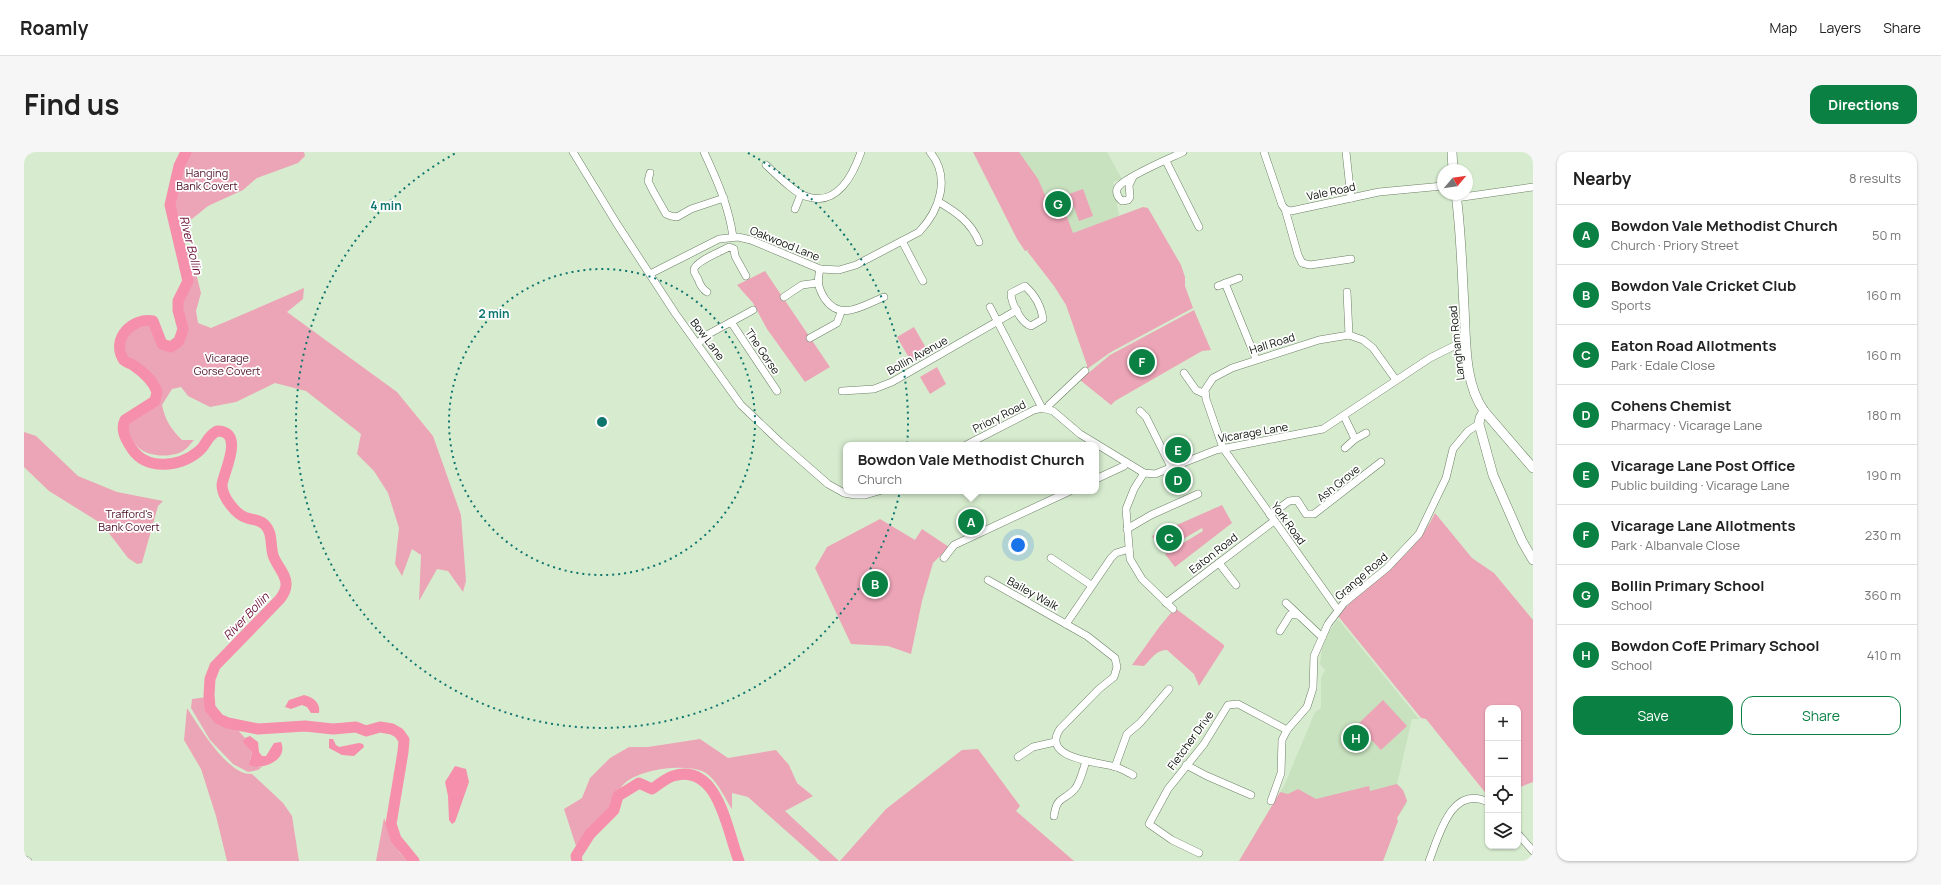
<!DOCTYPE html>
<meta charset="utf-8">
<style>
:root{--surface:#fff;--page:#f6f6f6;--text:#222;--muted:#767676;--line:#e0e0e0;--accent:#0b8043}
body{margin:0;font-family:Manrope,sans-serif;background:var(--page);color:var(--text)}
.controls{position:absolute;right:12px;bottom:12px;display:grid;overflow:hidden;border-radius:8px;box-shadow:0 1px 3px #0004}
.controls button{width:36px;height:36px;display:grid;place-items:center;padding:0;border:0;border-bottom:1px solid var(--line);background:var(--surface);color:var(--text);font:20px sans-serif}
.compass{position:absolute;left:1413px;top:12px;width:36px;height:36px;border-radius:50%;background:var(--surface);box-shadow:0 1px 3px #0004;rotate:61deg}
.you{position:absolute;left:994px;top:393px;width:14px;height:14px;margin:-10px;border:3px solid #fff;border-radius:50%;background:#1a73e8;box-shadow:0 0 0 6px #1a73e833}
.badge{display:grid;place-items:center;width:26px;height:26px;border-radius:50%;background:var(--accent);color:#fff;font-size:13px;font-weight:700}
.pin{position:absolute;translate:-50% -50%;border:2px solid #fff;box-shadow:0 1px 4px #0006}
.popup{position:absolute;left:819px;top:290px;width:256px;height:52px;box-sizing:border-box;display:grid;place-content:center;border-radius:8px;background:var(--surface);filter:drop-shadow(0 1px 3px #0005);font-size:13px;white-space:nowrap;color:var(--muted)}
.popup b{font-size:15px;color:var(--text)}
.popup::after{content:'';position:absolute;left:50%;top:100%;margin-left:-8px;border:8px solid transparent;border-top-color:var(--surface)}
.list{margin:0;padding:0;list-style:none}
h2{display:flex;justify-content:space-between;align-items:center;height:52px;margin:0;padding:0 16px;font-size:17px}
h2 small{font-size:13px;font-weight:400;color:var(--muted)}
.list li{display:grid;grid-template-columns:26px 1fr auto;gap:12px;align-items:center;box-sizing:border-box;height:60px;padding:0 16px;border-top:1px solid var(--line)}
.list b{display:block;font-size:15px;white-space:nowrap}
.list p{margin:0;font-size:13px;white-space:nowrap;color:var(--muted)}
.list em{font-size:13px;font-style:normal;color:var(--muted)}
.actions{display:flex;gap:8px;padding:12px 16px}
.actions a{flex:1;padding:9px 0;border:1px solid var(--accent);border-radius:12px;text-align:center;font-size:14px;color:var(--accent)}
.actions .main{background:var(--accent);color:#fff}
.icon{flex:none;width:22px;height:22px;fill:none;stroke:currentColor;stroke-width:2;stroke-linecap:round;stroke-linejoin:round}
.map{position:relative;flex:none;width:1509px;height:709px;overflow:hidden;border-radius:12px}
header{display:flex;align-items:center;gap:24px;box-sizing:border-box;height:56px;padding:0 20px;background:var(--surface);border-bottom:1px solid var(--line)}
header strong{font-size:19px}
nav{display:flex;gap:22px;margin-inline-start:auto;font-size:14px}
.intro{display:flex;align-items:center;justify-content:space-between;box-sizing:border-box;height:96px;padding:0 24px}
h1{margin:0;font-size:28px}
.button{padding:10px 18px;border-radius:12px;background:var(--accent);color:#fff;font-size:14px;font-weight:700}
main{display:flex;gap:24px;padding:0 24px}
aside{flex:1;background:var(--surface);border-radius:12px;box-shadow:0 1px 3px #0004}
.map>svg:first-child{display:block}
.built{fill:#c8e1be}
.green{fill:#eca5b6}
.water{fill:#f68fab}
.lines{fill:none;stroke-linecap:round;stroke-linejoin:round}
.river{stroke:#f68fab;stroke-width:11}
.minor-casing{stroke:#6c7f65;stroke-width:8}
.major-casing{stroke:#6c7f65;stroke-width:10}
.minor{stroke:#fff;stroke-width:7}
.major{stroke:#fff;stroke-width:9}
.ring{fill:none;stroke:#0f766e;stroke-width:2;stroke-dasharray:2 4}
.labels{text-anchor:middle;dominant-baseline:central;stroke-width:3.5;stroke-linejoin:round;paint-order:stroke}
.park-label{font-size:11px;fill:#4e0f26;stroke:#fff}
.street-label{font-size:11px;fill:#0b1209;stroke:#fff}
.water-label{font-size:12px;font-style:italic;fill:#6e1336;stroke:#fff}
.centre{fill:#0f766e;stroke:#fff;stroke-width:2}
.ring-label{font-size:12px;text-anchor:middle;font-weight:bold;fill:#0f766e;stroke:#fff;stroke-width:3.5;stroke-linejoin:round;paint-order:stroke}
</style>
<header>
<strong>Roamly</strong>
<nav><a>Map</a><a>Layers</a><a>Share</a></nav>
</header>
<div class="intro"><h1>Find us</h1><a class="button">Directions</a></div>
<main>
<div class="map">
<svg width="1509" height="709" viewBox="0 0 1509 709">
<rect width="100%" height="100%" fill="#d7eccf"/>
<g class="built">
<path d="M949,0H1083L1098,27L1089,30L1095,64L1001,99Z"/>
<path d="M1314,467L1395,567H1388L1373,632L1380,640L1383,649L1382,653L1373,666L1374,669L1359,709H1215L1260,634L1291,560L1297,556V526L1301,518L1296,512L1298,497L1305,480Z"/>
</g>
<g class="green">
<path d="M167,0H280L281,4L274,11L233,26L219,38L184,54L158,75L151,55L159,17Z"/>
<path d="M949,0H995L1014,27L1024,50L1036,46L1049,81L1119,55L1124,56L1157,113L1161,125V134L1169,156L1087,200L1063,217V213L1042,153L1030,134L1003,99L1006,97L1001,99L993,87Z"/>
<path d="M1059,37L1069,64L1055,69L1045,42Z"/>
<path d="M159,92L165,94L177,141L172,159L174,171L187,176L280,136L279,147L263,160L373,240L409,284L437,363L442,429L439,440L424,419L413,417L395,449L397,403L388,397L378,424L371,412L375,376L364,341L350,319L333,302L337,282L282,239L251,231L212,250L186,255L164,244L157,235L148,237L138,253C141,268 147,277 158,288H170C167,291 163,297 159,299C148,306 123,305 114,295C108,289 105,281 101,273C111,258 131,258 136,239L127,221L101,206L97,195C105,181 111,174 127,173L145,198L154,196L162,183L160,165L156,156C171,127 165,122 159,92Z"/>
<path d="M741,119L806,215L781,230L743,177L729,151L713,133Z"/>
<path d="M1170,158L1187,198L1178,199L1091,249L1087,253L1056,228L1086,203Z"/>
<path d="M890,175L905,201L888,211L873,185Z"/>
<path d="M913,215L922,232L906,242L896,225Z"/>
<path d="M0,280L12,284L54,324L93,340L139,349L134,354L118,411L113,412L104,406L78,372L25,339L0,315Z"/>
<path d="M1198,353L1208,371L1151,415L1141,402L1179,379L1178,376L1139,399L1128,384Z"/>
<path d="M1411,361L1448,406L1470,421L1509,468V630L1494,636V556H1464V644L1402,567L1397,566L1314,464C1347,425 1387,411 1411,361Z"/>
<path d="M856,367L891,388L898,377L925,395L909,411L898,449L887,502L864,494L827,492L791,416L803,395Z"/>
<path d="M1151,456L1200,493V495L1175,534L1170,522L1143,498C1133,497 1126,508 1120,514L1108,513L1136,474Z"/>
<path d="M183,545L185,561L194,571L213,577L221,586L220,588L228,600L226,607L235,615L239,614L234,618L224,620L209,612L186,588L167,556L168,547Z"/>
<path d="M1359,548L1383,574L1357,598L1333,573Z"/>
<path d="M163,556C175,574 204,624 228,622L259,651L268,664L275,709H203L192,664L177,617L160,588Z"/>
<path d="M676,587L704,606L752,598L765,613L773,631L789,644L761,659L815,709H796L724,645L708,641V657C700,645 692,625 678,619C657,612 618,617 601,631C593,638 590,648 587,658L574,667L552,694L540,657L558,646L566,626L586,606L605,595H624Z"/>
<path d="M954,597L996,654L992,659L1050,709H816L862,657L938,598Z"/>
<path d="M1373,632L1379,638L1383,649L1373,666L1374,669L1359,709H1215L1256,640L1264,642L1274,637L1292,647L1345,634L1346,639Z"/>
<path d="M360,666L375,700L383,709H352Z"/>
</g>
<g class="water">
<path d="M280,543C289,545 297,551 295,561H287L283,555L278,553L267,557L261,555L265,548Z"/>
<path d="M226,584L234,590L235,600L238,604H242L250,591L257,590C265,608 238,619 225,613L228,600L219,590L221,586Z"/>
<path d="M305,587H309L312,593L315,595L335,591L339,592L340,595L330,604L318,603L305,596Z"/>
<path d="M431,614L442,617L445,630L431,670L428,672L425,668L424,644L421,630Z"/>
</g>
<g class="lines">
<g class="river">
<path d="M162,0L155,14L146,53L164,129L154,149V158L159,177L155,189L147,195L138,192L129,169C109,165 87,186 99,207C100,210 106,211 109,213C119,220 129,228 133,240L131,249L101,268C96,278 102,288 108,297C123,319 156,315 175,299C183,293 181,286 193,279C222,279 199,321 198,333C198,338 200,343 203,348C207,354 215,364 223,366C229,368 234,367 240,372C249,380 246,392 249,403C252,413 263,423 262,433C262,439 259,443 256,447L191,514L186,527L185,543L186,556L195,567L204,571L234,577L281,574L309,577L332,575L342,579L356,575L368,577L375,581L380,588L379,600L367,672L372,687L390,709"/>
<path d="M553,709L552,704L566,682L590,658L594,644L615,631L628,637C634,633 642,626 649,624C695,610 703,680 715,709"/>
</g>
<g class="minor-casing">
<g id="minor">
<path d="M549,0L593,72L651,161L717,253L756,290L804,332L820,341L831,343H841L855,339"/>
<path d="M680,0C693,28 705,55 709,85"/>
<path d="M1240,0L1258,53L1261,57L1267,59L1355,40L1419,34"/>
<path d="M1322,0L1327,46"/>
<path d="M1142,9L1175,75"/>
<path d="M742,13C752,22 771,42 784,45C813,54 829,23 837,0"/>
<path d="M626,21L624,29L629,39L642,62L647,64L653,65L667,57L700,46"/>
<path d="M1109,25L1105,33L1106,45L1104,48L1098,49C1093,45 1090,38 1096,33C1106,23 1144,7 1159,0"/>
<path d="M1432,46L1509,35"/>
<path d="M915,50C932,60 947,70 955,90"/>
<path d="M771,57L777,42"/>
<path d="M1261,57L1274,103L1278,111L1286,113L1327,107"/>
<path d="M878,89L899,129"/>
<path d="M796,117C793,130 794,136 801,147C817,170 840,153 860,145"/>
<path d="M626,122L695,87L714,85L727,88L796,117L815,118L832,113L895,80C916,58 927,25 906,0"/>
<path d="M1201,131L1232,207"/>
<path d="M1001,134C1011,143 1017,153 1019,167L1007,174C997,171 987,151 987,141Z"/>
<path d="M1194,134L1215,126"/>
<path d="M683,140C678,137 676,133 674,127C673,125 670,121 670,118C670,110 698,99 705,95L710,97L711,104L722,124"/>
<path d="M1323,140L1325,183"/>
<path d="M760,145L778,133L793,131"/>
<path d="M966,155L1018,256"/>
<path d="M707,170L729,158"/>
<path d="M786,186L813,171L817,160"/>
<path d="M674,193L679,185L707,170L753,239"/>
<path d="M1160,221L1172,238L1181,242"/>
<path d="M818,239L850,237L868,230L993,158"/>
<path d="M1024,257L1025,253L1061,219"/>
<path d="M1116,259L1122,265L1147,315"/>
<path d="M1320,264L1331,287L1342,281"/>
<path d="M942,293L1010,258L1018,256L1029,259L1056,282L1120,321L1131,322L1192,298L1299,277L1406,206L1442,188"/>
<path d="M1321,296L1331,287"/>
<path d="M1120,321L1110,337L1102,357L1106,407L1118,427L1149,457"/>
<path d="M1072,327L1100,314L1102,311"/>
<path d="M1246,363L1265,349L1273,348L1282,362H1290L1357,310"/>
<path d="M1103,377L1127,363L1174,342"/>
<path d="M920,406L930,393L1046,339"/>
<path d="M1027,406L1067,433"/>
<path d="M1195,411L1212,433"/>
<path d="M964,428L1063,484L1091,506L1093,515L1090,525L1075,537L1036,577C1016,607 1075,610 1092,615C1098,617 1103,620 1109,623"/>
<path d="M1142,451L1250,369"/>
<path d="M1262,451L1298,485"/>
<path d="M1314,458L1199,296L1182,247L1181,238L1189,226L1208,216L1295,188L1325,183L1339,188L1349,196L1372,228"/>
<path d="M1042,472L1087,406L1092,401L1105,397"/>
<path d="M1256,479L1266,463L1268,462L1273,463"/>
<path d="M994,605L1009,595L1031,590"/>
<path d="M1162,613L1183,624L1227,643"/>
<path d="M1091,615L1103,582L1116,571L1145,537"/>
<path d="M1247,649L1257,621L1258,588L1263,578L1283,555L1289,536L1290,504L1304,472L1320,451L1363,416L1395,382L1422,326L1429,297L1444,279L1455,272"/>
<path d="M1030,664C1033,644 1038,650 1050,638C1056,632 1059,618 1062,609"/>
<path d="M1494,682L1509,699"/>
<path d="M1175,701L1148,688L1125,672L1144,637L1180,592L1204,553L1214,552L1263,578"/>
<path d="M0,707L4,709"/>
<path d="M1405,709C1415,684 1427,632 1464,650"/>
</g>
</g>
<g class="major-casing">
<g id="major">
<path d="M1428,0L1429,18"/>
<path d="M1432,42C1437,79 1438,118 1440,155C1442,189 1440,231 1460,259L1509,316"/>
<path d="M1460,259L1456,266L1455,272L1469,323L1498,389L1509,408"/>
</g>
</g>
<use href="#minor" class="minor"/>
<use href="#major" class="major"/>
</g>
<g class="ring">
<circle cx="578" cy="270" r="153"/>
<path d="M724 1A306 306 0 1 1 432 1"/>
</g>
<g class="labels">
<g class="park-label">
<text x="183" y="20">Hanging<tspan x="183" dy="13">Bank Covert</tspan></text>
<text x="203" y="205">Vicarage<tspan x="203" dy="13">Gorse Covert</tspan></text>
<text x="105" y="361">Trafford's<tspan x="105" dy="13">Bank Covert</tspan></text>
</g>
<g class="street-label">
<text transform="translate(1307 39) rotate(-12)">Vale Road</text>
<text transform="translate(761 91) rotate(22)">Oakwood Lane</text>
<text transform="translate(684 187) rotate(53)">Bow Lane</text>
<text transform="translate(1248 191) rotate(-17)">Hall Road</text>
<text transform="translate(1432 191) rotate(-96)">Langham Road</text>
<text transform="translate(739 199) rotate(56)">The Gorse</text>
<text transform="translate(893 203) rotate(-29)">Bollin Avenue</text>
<text transform="translate(975 264) rotate(-27)">Priory Road</text>
<text transform="translate(1229 280) rotate(-10)">Vicarage Lane</text>
<text transform="translate(1314 331) rotate(-39)">Ash Grove</text>
<text transform="translate(1265 371) rotate(54)">York Road</text>
<text transform="translate(1189 401) rotate(-38)">Eaton Road</text>
<text transform="translate(1337 424) rotate(-41)">Grange Road</text>
<text transform="translate(1009 441) rotate(29)">Bailey Walk</text>
<text transform="translate(1166 588) rotate(-54)">Fletcher Drive</text>
</g>
<g class="water-label">
<text transform="translate(167 93) rotate(76)">River Bollin</text>
<text transform="translate(222 464) rotate(-46)">River Bollin</text>
</g>
</g>
<circle cx="578" cy="270" r="6" class="centre"/>
<g class="ring-label">
<text x="362" y="58">4 min</text>
<text x="470" y="166">2 min</text>
</g>
</svg>
<div class="controls">
<button>+</button>
<button>−</button>
<button><svg class="icon" aria-label="locate" viewBox="0 0 24 24"><circle cx="12" cy="12" r="6"/><path d="M12 2v4M12 18v4M2 12h4M18 12h4"/></svg></button>
<button><svg class="icon" aria-label="layers" viewBox="0 0 24 24"><path d="M12 4l9 5-9 5-9-5zM3 14l9 5 9-5"/></svg></button>
</div>
<svg class="compass" viewBox="-18 -18 36 36"><path d="M0-13l5 13h-10z" fill="#e53935"/><path d="M0 13l5-13h-10z" fill="#767676"/></svg>
<div class="you"></div>
<div class="pin badge" style="left:947px;top:370px">A</div>
<div class="popup"><b>Bowdon Vale Methodist Church</b>Church</div>
<div class="pin badge" style="left:851px;top:432px">B</div>
<div class="pin badge" style="left:1145px;top:386px">C</div>
<div class="pin badge" style="left:1154px;top:328px">D</div>
<div class="pin badge" style="left:1154px;top:298px">E</div>
<div class="pin badge" style="left:1118px;top:210px">F</div>
<div class="pin badge" style="left:1034px;top:52px">G</div>
<div class="pin badge" style="left:1332px;top:586px">H</div>
</div>
<aside>
<h2>Nearby<small>8 results</small></h2>
<ul class="list">
<li><span class="badge">A</span><div><b>Bowdon Vale Methodist Church</b><p>Church · Priory Street</p></div><em>50 m</em></li>
<li><span class="badge">B</span><div><b>Bowdon Vale Cricket Club</b><p>Sports</p></div><em>160 m</em></li>
<li><span class="badge">C</span><div><b>Eaton Road Allotments</b><p>Park · Edale Close</p></div><em>160 m</em></li>
<li><span class="badge">D</span><div><b>Cohens Chemist</b><p>Pharmacy · Vicarage Lane</p></div><em>180 m</em></li>
<li><span class="badge">E</span><div><b>Vicarage Lane Post Office</b><p>Public building · Vicarage Lane</p></div><em>190 m</em></li>
<li><span class="badge">F</span><div><b>Vicarage Lane Allotments</b><p>Park · Albanvale Close</p></div><em>230 m</em></li>
<li><span class="badge">G</span><div><b>Bollin Primary School</b><p>School</p></div><em>360 m</em></li>
<li><span class="badge">H</span><div><b>Bowdon CofE Primary School</b><p>School</p></div><em>410 m</em></li>
</ul>
<div class="actions"><a class="main">Save</a><a>Share</a></div>
</aside>
</main>
